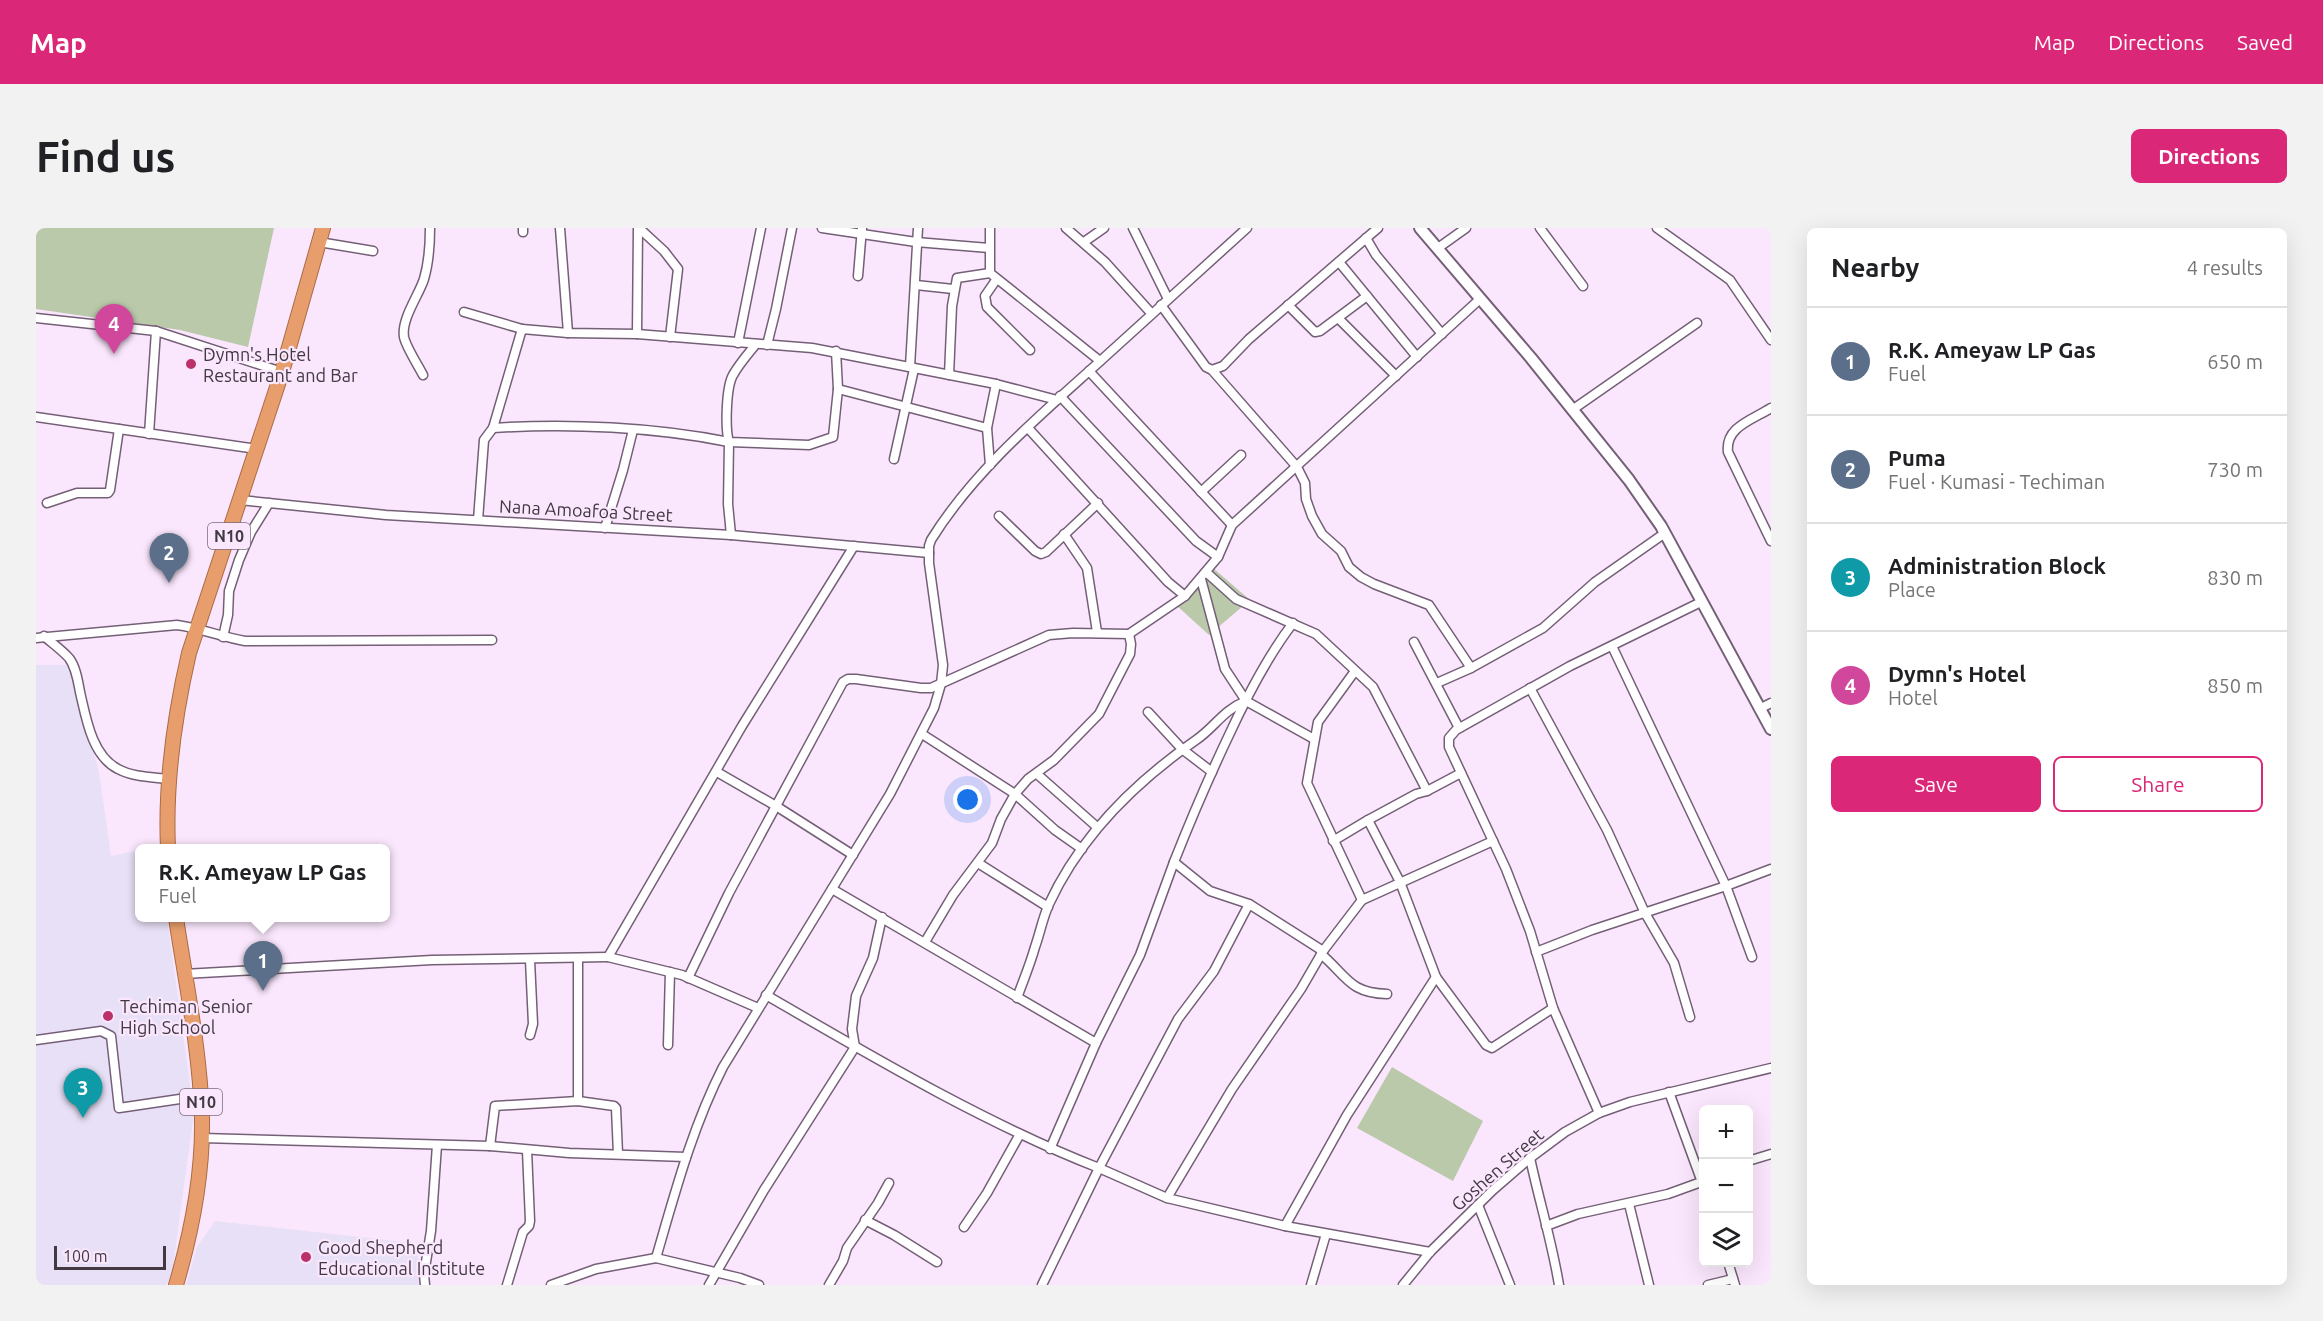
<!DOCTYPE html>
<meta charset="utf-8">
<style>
:root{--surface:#fff;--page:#f2f2f2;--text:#202124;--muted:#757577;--line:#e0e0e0;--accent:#db2777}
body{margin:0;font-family:Ubuntu,sans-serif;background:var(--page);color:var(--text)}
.controls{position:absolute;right:18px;bottom:18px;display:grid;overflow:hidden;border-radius:9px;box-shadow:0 6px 24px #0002}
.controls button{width:54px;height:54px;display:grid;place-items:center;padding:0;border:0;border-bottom:2px solid var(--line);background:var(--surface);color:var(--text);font:30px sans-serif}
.scale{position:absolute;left:18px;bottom:15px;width:112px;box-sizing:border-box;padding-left:6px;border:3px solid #423943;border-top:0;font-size:16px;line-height:21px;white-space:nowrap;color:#423943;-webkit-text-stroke:4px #fbe7fd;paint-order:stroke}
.you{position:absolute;left:932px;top:572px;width:21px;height:21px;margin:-15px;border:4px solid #fff;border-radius:50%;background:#1a73e8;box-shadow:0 0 0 9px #1a73e833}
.badge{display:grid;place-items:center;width:39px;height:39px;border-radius:50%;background:var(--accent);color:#fff;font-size:20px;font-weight:700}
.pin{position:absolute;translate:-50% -50px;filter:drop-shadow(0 2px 3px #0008)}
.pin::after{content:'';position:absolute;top:32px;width:21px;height:18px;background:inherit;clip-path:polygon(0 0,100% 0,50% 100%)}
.popup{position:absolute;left:99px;top:616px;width:255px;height:78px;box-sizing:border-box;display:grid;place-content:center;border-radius:9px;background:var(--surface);filter:drop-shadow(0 2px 4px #0005);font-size:20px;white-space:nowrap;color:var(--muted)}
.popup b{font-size:22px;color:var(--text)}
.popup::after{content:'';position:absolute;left:50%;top:100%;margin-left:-12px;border:12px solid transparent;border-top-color:var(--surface)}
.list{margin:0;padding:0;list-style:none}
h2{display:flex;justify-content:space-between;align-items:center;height:78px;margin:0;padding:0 24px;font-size:26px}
h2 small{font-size:20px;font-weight:400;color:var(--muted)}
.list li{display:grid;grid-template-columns:39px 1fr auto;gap:18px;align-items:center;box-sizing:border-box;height:108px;padding:0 24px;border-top:2px solid var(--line)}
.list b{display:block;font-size:22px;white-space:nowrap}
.list p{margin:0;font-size:20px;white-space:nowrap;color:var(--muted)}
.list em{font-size:20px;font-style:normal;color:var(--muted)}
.actions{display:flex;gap:12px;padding:18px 24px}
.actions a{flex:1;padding:14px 0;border:2px solid var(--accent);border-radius:9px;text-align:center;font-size:21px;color:var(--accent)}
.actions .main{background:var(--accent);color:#fff}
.icon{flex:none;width:33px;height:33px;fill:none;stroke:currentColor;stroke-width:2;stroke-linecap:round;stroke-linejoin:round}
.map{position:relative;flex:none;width:1735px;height:1057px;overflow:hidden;border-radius:9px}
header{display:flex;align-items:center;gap:36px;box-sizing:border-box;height:84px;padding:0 30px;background:var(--accent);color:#fff}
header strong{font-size:28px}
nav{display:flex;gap:33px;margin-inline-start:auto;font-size:21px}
.intro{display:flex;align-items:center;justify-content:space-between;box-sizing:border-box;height:144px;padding:0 36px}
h1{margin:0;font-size:42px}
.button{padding:15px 27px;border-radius:9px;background:var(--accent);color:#fff;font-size:21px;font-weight:700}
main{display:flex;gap:36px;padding:0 36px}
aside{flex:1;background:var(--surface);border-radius:9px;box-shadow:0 6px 24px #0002}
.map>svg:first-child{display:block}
.education{fill:#e8e0f6}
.green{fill:#bac9aa}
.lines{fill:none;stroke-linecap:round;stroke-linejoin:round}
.minor-casing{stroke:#745f77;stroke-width:11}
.tertiary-casing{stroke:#745f77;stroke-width:14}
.trunk-casing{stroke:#a96b46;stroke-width:16}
.minor{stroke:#fff;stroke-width:8}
.tertiary{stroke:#fff;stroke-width:10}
.trunk{stroke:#e79e6c;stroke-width:14}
.poi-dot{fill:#bb316a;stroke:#fbe7fd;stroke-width:2}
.labels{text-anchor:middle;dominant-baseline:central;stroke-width:4.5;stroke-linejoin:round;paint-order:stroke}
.shield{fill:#fbe7fd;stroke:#7a6d7b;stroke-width:1.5}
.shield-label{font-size:16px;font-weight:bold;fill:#423943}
.poi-label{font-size:18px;fill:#423943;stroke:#fbe7fd;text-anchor:start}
.street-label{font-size:18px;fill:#423943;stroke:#fbe7fd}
</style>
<header>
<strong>Map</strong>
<nav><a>Map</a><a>Directions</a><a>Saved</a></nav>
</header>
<div class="intro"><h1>Find us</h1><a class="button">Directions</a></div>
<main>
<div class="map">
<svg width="1735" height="1057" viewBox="0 0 1735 1057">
<rect width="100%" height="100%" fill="#fbe7fd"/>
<g class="education">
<path d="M0,437H33L63,544L75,628L104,622V690H131L158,886L137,1037L131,1057H0Z"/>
<path d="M179,993L377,1015L385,1039L383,1057H150L161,1019Z"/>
</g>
<g class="green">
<path d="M0,0H238L212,119L144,102L0,81Z"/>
<path d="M1177,340L1214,372L1173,407L1139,376Z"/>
<path d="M1356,839L1447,893L1417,953L1321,900Z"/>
</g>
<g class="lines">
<g class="minor-casing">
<g id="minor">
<path d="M487,0V4"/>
<path d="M524,0L532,105"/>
<path d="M603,0L628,23L642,41L634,109"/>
<path d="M786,0L880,14L953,20"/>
<path d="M954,0V45L1064,133"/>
<path d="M1030,0L1069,34L1115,85"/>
<path d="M1097,0L1132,71"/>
<path d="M1504,0L1547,58"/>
<path d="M1621,0L1694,52L1735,112"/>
<path d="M1330,10L1340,27L1406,106"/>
<path d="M283,14L337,23"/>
<path d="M1048,14L1068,0"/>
<path d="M1402,20L1430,0"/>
<path d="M1303,34L1381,129"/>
<path d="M822,48L826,0"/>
<path d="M960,52L949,68L951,79L994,122"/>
<path d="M880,57L917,61"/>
<path d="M1125,77L1170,139L1176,142L1261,239L1269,255L1270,271L1276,288L1286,306L1305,323L1313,339L1325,349L1338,356L1393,377L1435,440"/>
<path d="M1252,77L1279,104L1284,103L1331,68"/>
<path d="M428,84L486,101"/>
<path d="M0,90L120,103L246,144"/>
<path d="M1302,90L1360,148"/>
<path d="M601,106L602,0"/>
<path d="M702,115L725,0"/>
<path d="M720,116C712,126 703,136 697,147C690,159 689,201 693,214L773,217L797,209L802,161L800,123"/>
<path d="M731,117L740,81L756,0"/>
<path d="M874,139L882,0"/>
<path d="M1176,142L1187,138L1213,111L1342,0"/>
<path d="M1053,143L1196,297"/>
<path d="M387,147C382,137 370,119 368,109C365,91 383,67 388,51C393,34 394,18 394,0"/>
<path d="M913,147L916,78L921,50L954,45"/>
<path d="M802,161L951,200"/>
<path d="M1024,168L1160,313L1182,329"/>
<path d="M1735,180C1716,192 1689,199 1692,224L1735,313"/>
<path d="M1536,182L1661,95"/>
<path d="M0,189L221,221"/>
<path d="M457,200C532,195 619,199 693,214L692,276L695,307"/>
<path d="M992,200L1132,354L1149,368"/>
<path d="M113,206L120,103"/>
<path d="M858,231L878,141"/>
<path d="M954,237L951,200L960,156"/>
<path d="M1165,264L1205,227"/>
<path d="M204,272L350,287L695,307L893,325"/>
<path d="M11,275L41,265H72L74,262L83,201"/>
<path d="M963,288L999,323L1005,326L1010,324L1062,275"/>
<path d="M442,292L448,212L457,200L486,101L532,105L601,106L776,120L960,156L1021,172"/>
<path d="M569,300L587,242L597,202"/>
<path d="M1028,306L1051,340L1061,404"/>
<path d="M1170,344L1200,371L1280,406L1337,459L1391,563L1380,566L1332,592L1364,654L1400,749L1450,817L1456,820L1517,780"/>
<path d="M1165,351L1189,441L1210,473L1278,511"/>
<path d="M8,408C16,415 26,422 33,430C40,439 42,453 44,464C50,490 56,528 82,541C97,549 115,549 132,551"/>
<path d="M187,409L192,387L193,363L203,332L215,304L233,275"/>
<path d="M0,410L141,397C164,400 186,409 209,413L456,412"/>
<path d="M1378,414L1423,500"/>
<path d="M1576,418L1690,658L1735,641"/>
<path d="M1319,443L1282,494L1271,555L1326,672L1457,613"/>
<path d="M1401,455L1435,440L1507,400L1559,354L1629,305"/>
<path d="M1494,460L1571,602L1609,685L1638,735L1654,789"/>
<path d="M1723,481L1735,475"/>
<path d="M1112,484L1146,521L1176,544"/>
<path d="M886,506L979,566L1019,602L1046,621"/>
<path d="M681,544L740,578L817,627"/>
<path d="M1001,546L1061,599"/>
<path d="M1391,563L1425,545"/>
<path d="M1297,613L1332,592"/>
<path d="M942,635L1012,679"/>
<path d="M796,661L1060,815L1014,921"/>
<path d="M1213,676L1174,663L1138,634C1155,591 1173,549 1193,507C1211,468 1231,429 1257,395"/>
<path d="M889,714L917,667L956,615L965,591L979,566L992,551L1018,532L1063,486L1094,426L1095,416L1093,406"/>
<path d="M1287,723L1265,761L1196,861L1131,970L1249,998L1311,887L1400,749"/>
<path d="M1500,724L1556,702L1690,658L1716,729"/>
<path d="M1285,726C1311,748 1313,765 1351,766"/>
<path d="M542,731V873"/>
<path d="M148,746L396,732L572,729"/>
<path d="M652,750L693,665L807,454L812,451H820L885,460H895L1013,407L1037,405L1093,406L1149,368L1182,329L1196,297L1444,71"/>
<path d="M730,767C837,829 948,895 1063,940L1006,1057"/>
<path d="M981,770C987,753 994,737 999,719C1004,705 1007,689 1013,676C1045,607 1098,555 1160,512C1179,499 1187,482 1210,473"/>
<path d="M722,780L646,747L572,729L706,498L818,318"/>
<path d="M494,807L497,796L494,732"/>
<path d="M0,812L65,803L75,808L83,880L164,868"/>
<path d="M1060,815L1104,727L1138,634"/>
<path d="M632,817L634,744"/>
<path d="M1633,864L1667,957"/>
<path d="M1563,885L1517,780L1494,703L1470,641L1413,519V510L1420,502L1534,438L1665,374"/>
<path d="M166,910L454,918L533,925L650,929"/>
<path d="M454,918L459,878L542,873L578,878L580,880L582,926"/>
<path d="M1494,930C1503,972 1516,1014 1523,1057"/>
<path d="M1712,933L1735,926"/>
<path d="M1131,970L1063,940L1142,791L1178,743L1213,676L1287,723L1326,672"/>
<path d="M1593,976L1613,1057"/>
<path d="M1442,977L1474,1057"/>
<path d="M829,992L858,1007L901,1034"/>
<path d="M1249,998L1394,1024"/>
<path d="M1510,998L1542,986L1632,966L1668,953"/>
<path d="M928,999L951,965L984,906"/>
<path d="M620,1030C639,965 656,900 687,839L854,566L898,480L905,456L907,437L893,335V318L895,312C937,244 1002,189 1061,136C1111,91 1161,45 1211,0"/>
<path d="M1692,1034L1699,1057"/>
<path d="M389,1057L388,1046L395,1003L401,917"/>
<path d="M471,1057L487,1004L493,998L494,993L491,922"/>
<path d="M515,1057L560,1041L620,1030L704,1050L723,1057"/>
<path d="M673,1057L728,962L819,819L816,801L820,768L837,730L846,689"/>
<path d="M793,1057L807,1033L811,1020L842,975L853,955"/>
<path d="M1275,1057L1290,1006"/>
<path d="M1367,1057L1394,1024L1457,962L1494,930L1529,904L1563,885L1594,874L1735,840"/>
<path d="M1672,1057L1697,1051"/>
</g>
</g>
<g class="tertiary-casing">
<path id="tertiary" d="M1384,0L1495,130L1593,252L1625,298L1735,501"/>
</g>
<g class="trunk-casing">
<g id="trunk">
<path d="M132,620C129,554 138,490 153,425L246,144L287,0"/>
<path d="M140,690C150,756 164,822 166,890C167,947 156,1003 140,1057"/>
</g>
</g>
<use href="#minor" class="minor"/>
<use href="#tertiary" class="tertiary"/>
<use href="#trunk" class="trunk"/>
</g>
<g class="poi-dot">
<circle cx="155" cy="136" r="6"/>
<circle cx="72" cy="788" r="6"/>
<circle cx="270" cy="1029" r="6"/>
</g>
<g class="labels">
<g class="shield">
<rect x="172" y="295" width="42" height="26" rx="4.5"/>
<rect x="144" y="861" width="42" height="26" rx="4.5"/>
</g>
<g class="shield-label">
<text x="193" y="308">N10</text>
<text x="165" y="874">N10</text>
</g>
<g class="poi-label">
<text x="167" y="126">Dymn's Hotel<tspan x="167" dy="21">Restaurant and Bar</tspan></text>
<text x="84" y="778">Techiman Senior<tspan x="84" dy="21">High School</tspan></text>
<text x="282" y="1019">Good Shepherd<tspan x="282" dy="21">Educational Institute</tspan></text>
</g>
<g class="street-label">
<text transform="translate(550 282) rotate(3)">Nana Amoafoa Street</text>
<text transform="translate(1461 941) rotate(-41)">Goshen Street</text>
</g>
</g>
</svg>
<div class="controls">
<button>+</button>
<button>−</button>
<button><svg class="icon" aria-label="layers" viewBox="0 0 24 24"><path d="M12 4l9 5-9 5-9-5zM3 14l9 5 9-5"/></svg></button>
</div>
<div class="scale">100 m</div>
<div class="you"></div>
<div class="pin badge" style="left:227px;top:763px;background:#5c6f8a">1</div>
<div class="popup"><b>R.K. Ameyaw LP Gas</b>Fuel</div>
<div class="pin badge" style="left:133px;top:355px;background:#5c6f8a">2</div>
<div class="pin badge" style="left:47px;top:890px;background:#0f9aa8">3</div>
<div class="pin badge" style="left:78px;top:126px;background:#d1479c">4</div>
</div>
<aside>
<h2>Nearby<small>4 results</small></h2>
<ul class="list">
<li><span class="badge" style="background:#5c6f8a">1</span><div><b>R.K. Ameyaw LP Gas</b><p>Fuel</p></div><em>650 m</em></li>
<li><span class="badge" style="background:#5c6f8a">2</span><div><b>Puma</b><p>Fuel · Kumasi - Techiman</p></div><em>730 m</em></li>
<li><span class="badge" style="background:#0f9aa8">3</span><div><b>Administration Block</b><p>Place</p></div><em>830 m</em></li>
<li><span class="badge" style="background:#d1479c">4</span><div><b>Dymn's Hotel</b><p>Hotel</p></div><em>850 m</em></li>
</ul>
<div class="actions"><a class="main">Save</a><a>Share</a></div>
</aside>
</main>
